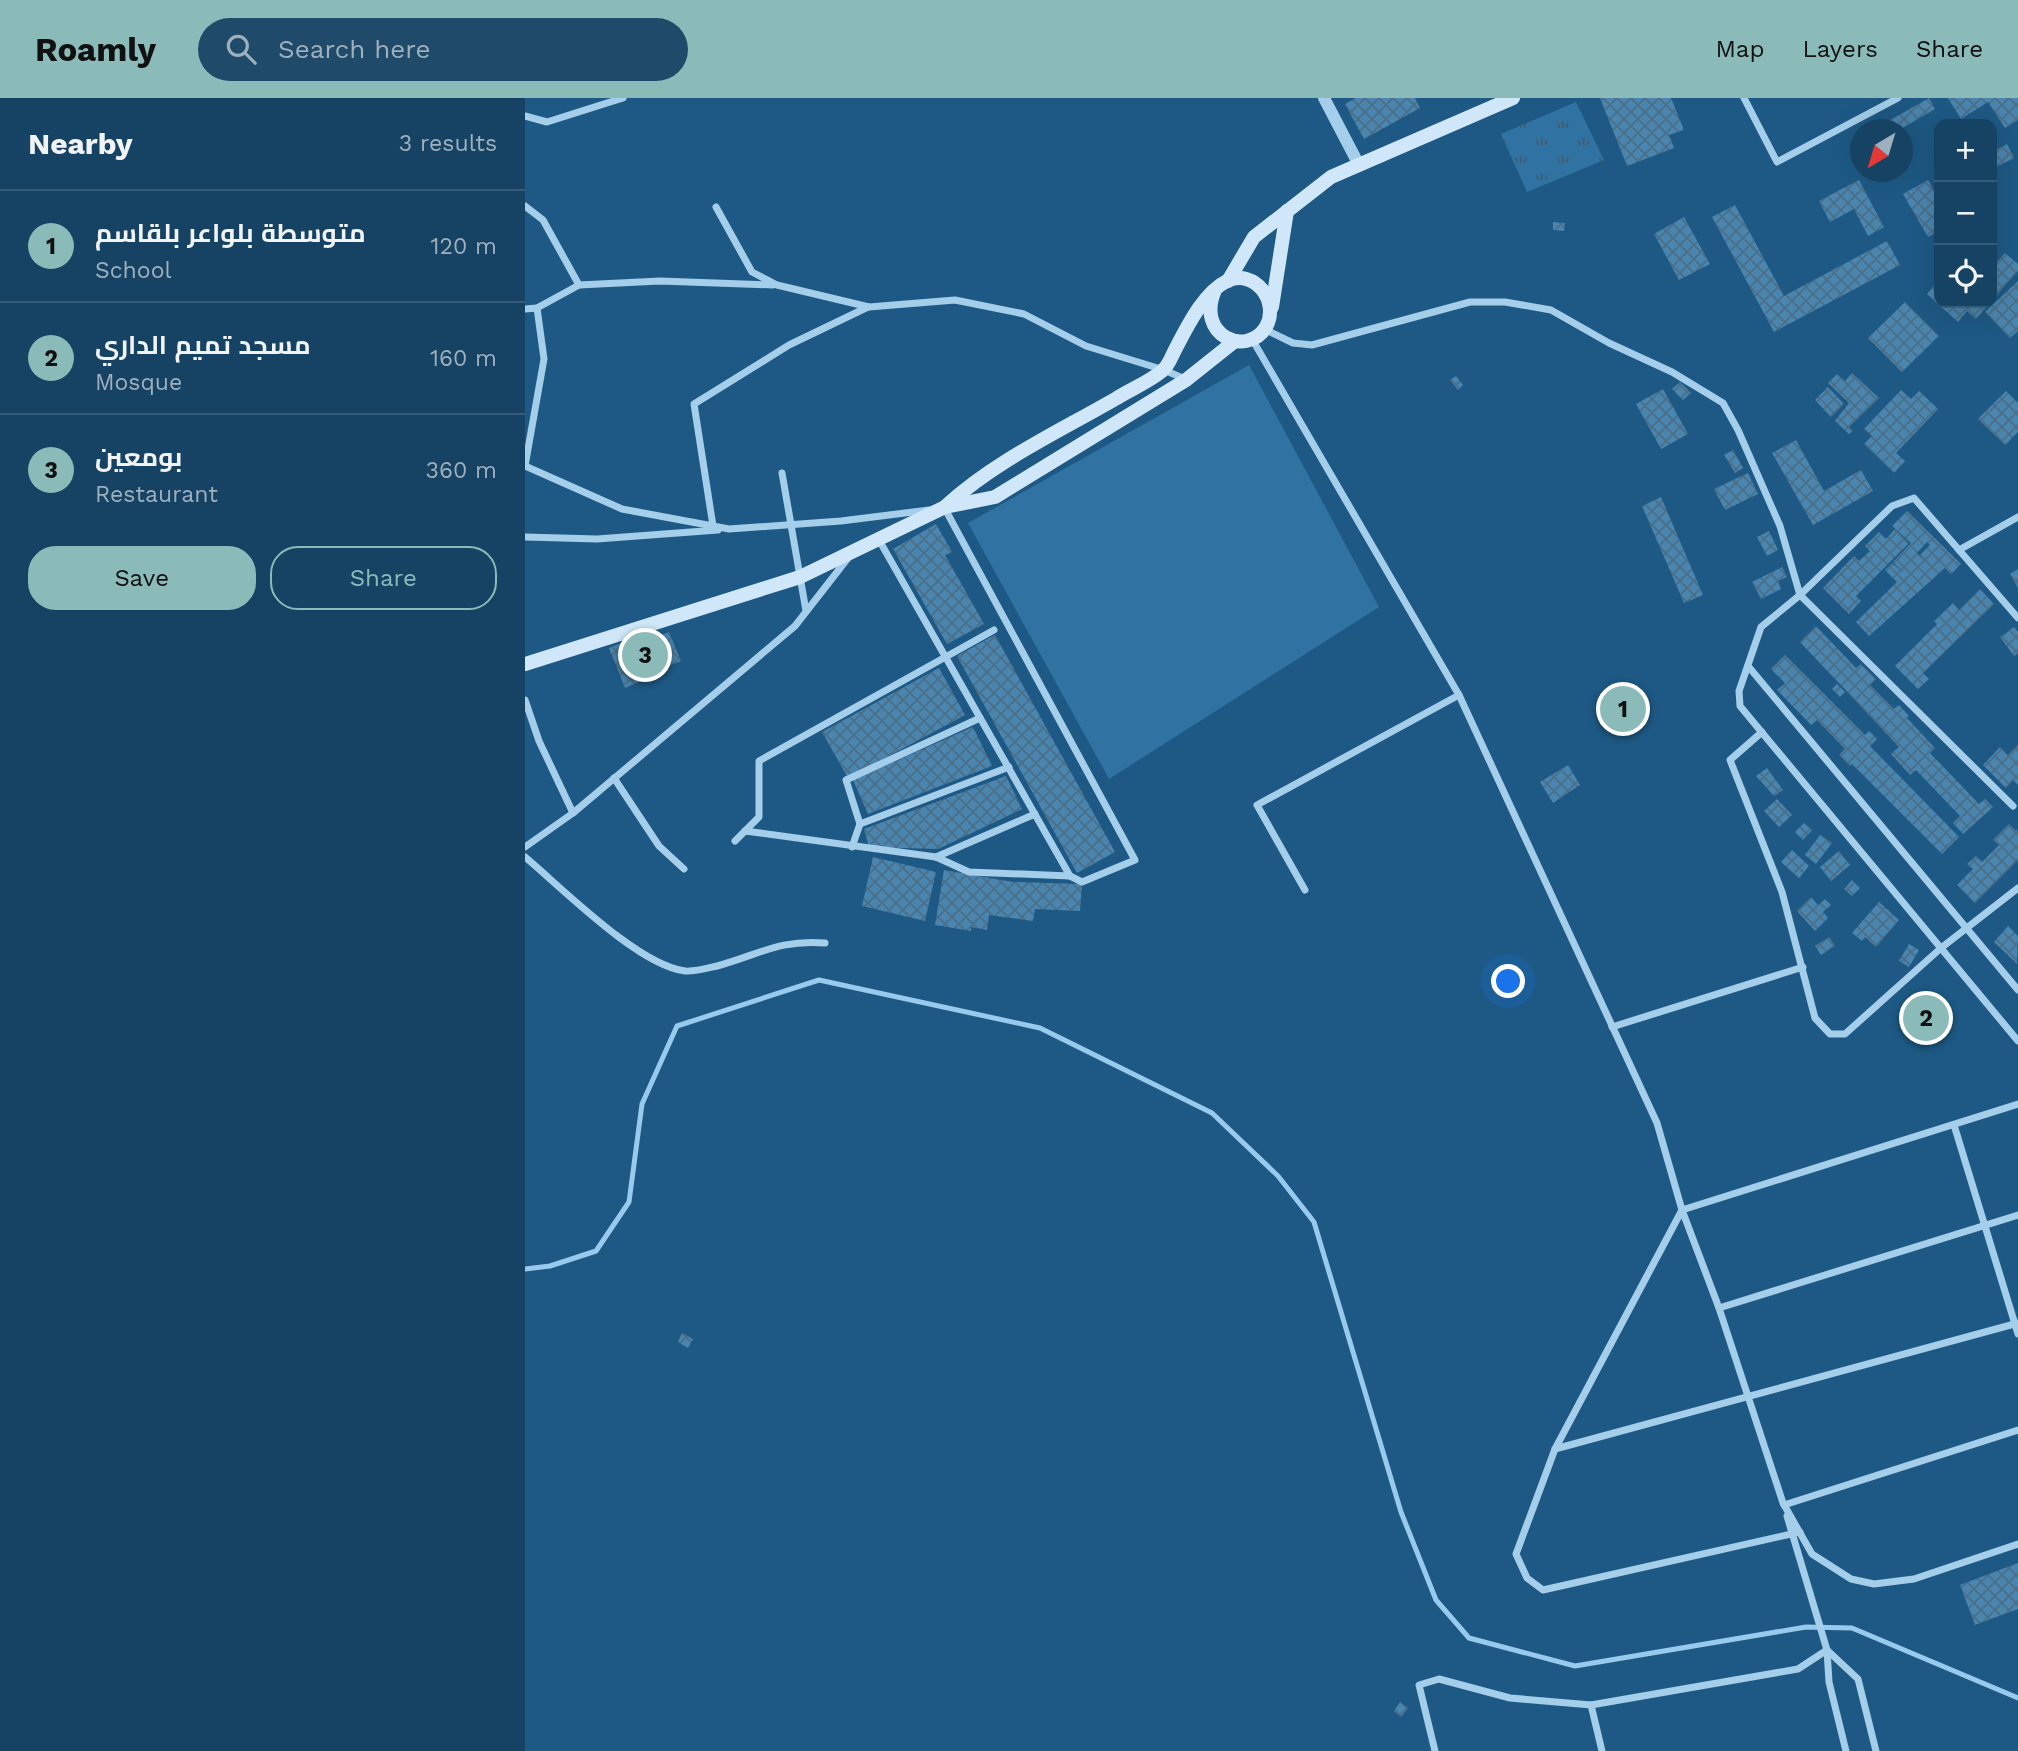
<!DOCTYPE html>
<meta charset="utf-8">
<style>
:root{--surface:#164363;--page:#1f4a69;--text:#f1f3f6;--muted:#9eb0be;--line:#355c78;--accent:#8bbbb9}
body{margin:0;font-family:"Work Sans",Cairo,sans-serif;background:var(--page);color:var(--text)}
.controls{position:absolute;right:21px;top:21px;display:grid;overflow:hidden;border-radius:14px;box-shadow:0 7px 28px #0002}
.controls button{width:63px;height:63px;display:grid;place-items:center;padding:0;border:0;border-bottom:2px solid var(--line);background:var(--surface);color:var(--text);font:35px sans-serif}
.compass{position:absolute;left:1325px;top:21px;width:63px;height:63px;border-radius:50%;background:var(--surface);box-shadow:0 7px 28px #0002;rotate:218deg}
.you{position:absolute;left:984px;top:884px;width:24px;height:24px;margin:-18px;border:5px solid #fff;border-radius:50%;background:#1a73e8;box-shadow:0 0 0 10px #1a73e833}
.badge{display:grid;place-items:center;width:46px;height:46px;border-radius:50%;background:var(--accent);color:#111;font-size:23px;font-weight:700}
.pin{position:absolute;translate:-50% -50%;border:4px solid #fff;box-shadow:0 2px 7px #0006}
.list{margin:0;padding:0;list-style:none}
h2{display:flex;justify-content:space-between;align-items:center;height:91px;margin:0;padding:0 28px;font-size:30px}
h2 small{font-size:23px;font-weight:400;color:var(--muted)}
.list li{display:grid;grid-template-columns:46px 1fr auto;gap:21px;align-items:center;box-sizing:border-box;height:112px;padding:0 28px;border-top:2px solid var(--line)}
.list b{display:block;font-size:26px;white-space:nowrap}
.list p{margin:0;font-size:23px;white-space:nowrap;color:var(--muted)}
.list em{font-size:23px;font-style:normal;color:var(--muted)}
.actions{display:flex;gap:14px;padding:21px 28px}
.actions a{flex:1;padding:16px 0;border:2px solid var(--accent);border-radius:28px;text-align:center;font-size:24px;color:var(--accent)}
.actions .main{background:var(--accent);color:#111}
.icon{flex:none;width:38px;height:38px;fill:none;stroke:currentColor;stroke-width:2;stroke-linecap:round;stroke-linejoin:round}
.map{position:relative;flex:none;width:1493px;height:1653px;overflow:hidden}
header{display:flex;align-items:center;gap:42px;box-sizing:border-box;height:98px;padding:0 35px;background:var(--accent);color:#111}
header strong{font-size:33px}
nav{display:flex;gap:38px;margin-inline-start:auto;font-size:24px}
.search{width:490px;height:63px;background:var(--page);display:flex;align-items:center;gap:18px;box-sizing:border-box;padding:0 24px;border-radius:38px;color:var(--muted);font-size:26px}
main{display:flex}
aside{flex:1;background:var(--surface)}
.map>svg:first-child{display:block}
.park{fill:url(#park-tufts)}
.pitch{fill:#3073a2}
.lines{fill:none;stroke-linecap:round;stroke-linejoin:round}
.stream{stroke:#97caec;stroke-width:5}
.building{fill:url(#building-cross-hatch);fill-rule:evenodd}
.minor{stroke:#a4ceea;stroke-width:7}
.tertiary{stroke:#a4ceea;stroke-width:12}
.secondary{stroke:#cfe7f8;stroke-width:14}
</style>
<header>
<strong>Roamly</strong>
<div class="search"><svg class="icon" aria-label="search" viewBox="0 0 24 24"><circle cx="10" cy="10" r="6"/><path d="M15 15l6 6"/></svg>Search here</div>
<nav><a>Map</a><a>Layers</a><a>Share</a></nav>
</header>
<main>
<aside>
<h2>Nearby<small>3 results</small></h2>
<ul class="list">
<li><span class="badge">1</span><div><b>متوسطة بلواعر بلقاسم</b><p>School</p></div><em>120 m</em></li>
<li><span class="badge">2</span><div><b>مسجد تميم الداري</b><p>Mosque</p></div><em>160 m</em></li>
<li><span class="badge">3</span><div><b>بومعين</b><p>Restaurant</p></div><em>360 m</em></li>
</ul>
<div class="actions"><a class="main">Save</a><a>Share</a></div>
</aside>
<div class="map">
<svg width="1493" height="1653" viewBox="0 0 1493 1653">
<defs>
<pattern id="park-tufts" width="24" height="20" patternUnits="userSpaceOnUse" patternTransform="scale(1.75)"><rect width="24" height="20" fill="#3073a2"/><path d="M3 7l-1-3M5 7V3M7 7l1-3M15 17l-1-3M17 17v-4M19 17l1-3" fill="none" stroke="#415c6e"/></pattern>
<pattern id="building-cross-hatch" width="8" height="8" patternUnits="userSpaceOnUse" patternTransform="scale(1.75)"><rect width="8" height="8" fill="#4a85af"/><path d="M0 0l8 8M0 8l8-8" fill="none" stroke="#4b6e87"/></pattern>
</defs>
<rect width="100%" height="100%" fill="#1d5984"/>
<path class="park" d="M1051,4L1079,62L1002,94L976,36Z"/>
<path class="pitch" d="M724,267L854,509L584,681L443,425Z"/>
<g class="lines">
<path class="stream" d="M0,1171L25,1168L71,1153L104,1104L117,1006L152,928L294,882L515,930L687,1015L753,1078L789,1124L876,1414L911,1502L944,1540L1050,1568L1281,1529L1327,1530L1493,1600"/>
</g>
<g class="building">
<path d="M831,0H890L895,10L839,41L820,6Z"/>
<path d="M1075,0H1146L1159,32L1144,37L1149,50L1102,68Z"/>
<path d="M1404,0L1410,11L1374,32H1364L1360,25Z"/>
<path d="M1423,0H1493V22L1480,30L1463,4L1436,21Z"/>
<path d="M1482,46L1489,60L1467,71V54Z"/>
<path d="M1334,82L1359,129L1343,138L1329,111L1305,124L1294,103Z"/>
<path d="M1403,82L1414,102V133L1403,139L1378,96Z"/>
<path d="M1210,107L1259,198L1362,143L1375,167L1249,234L1187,119Z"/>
<path d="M1159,119L1185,166L1154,182L1129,136Z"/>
<path d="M1028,124L1040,125L1039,133L1028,132Z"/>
<path d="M1480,155L1493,166V173L1467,202V170Z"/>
<path d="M1414,182V205H1465L1451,221L1442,213L1433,224L1402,196Z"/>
<path d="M1493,183V233L1485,240L1460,214Z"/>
<path d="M1380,204L1414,238L1377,274L1343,240Z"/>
<path d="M1327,275L1354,300L1324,329L1328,333L1324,336L1310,323L1324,305L1303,285L1312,276L1320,283Z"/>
<path d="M931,278L938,287L933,292L925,282Z"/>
<path d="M1155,284L1166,295L1158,302L1147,291Z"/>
<path d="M1303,289L1319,306L1306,319L1290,302Z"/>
<path d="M1138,291L1163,336L1136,351L1111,306Z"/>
<path d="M1376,292L1386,301L1394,293L1413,311L1371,355L1380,363L1369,375L1339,346L1347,338L1339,331Z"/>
<path d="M1481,293L1493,305V334L1480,347L1453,321Z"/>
<path d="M1271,342L1299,393L1336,372L1348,393L1288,427L1247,355Z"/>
<path d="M1208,352L1218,370L1210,375L1199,357Z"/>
<path d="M1223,375L1233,396L1200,412L1189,391Z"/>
<path d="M1136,399L1178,497L1159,505L1117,408Z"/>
<path d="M1382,413L1436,466L1426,476L1420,470L1344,538L1331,524L1372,484L1360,472L1367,465L1380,476L1368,464L1386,445L1367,428ZM1402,444L1405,447L1395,457L1399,462L1392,455Z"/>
<path d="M411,426L427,454L420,457L459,526L422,546L368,451Z"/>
<path d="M1370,431L1384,445L1331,498L1336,503L1324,516L1298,490L1329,458L1334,463L1345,453L1340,448L1354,434L1361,441Z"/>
<path d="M1244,433L1253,452L1242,458L1232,439Z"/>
<path d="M1257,469L1262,479L1253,483L1256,491L1236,501L1227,484Z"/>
<path d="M1493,471V490L1485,476Z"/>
<path d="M1455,491L1469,506L1398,575L1404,581L1393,591L1370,568L1412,526L1409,523L1428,505L1434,512Z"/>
<path d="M1291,528L1331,570L1336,566L1351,581L1345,587L1369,611L1374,607L1384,618L1382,620L1410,650L1405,655L1454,706L1460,701L1468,709L1438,736L1428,725L1435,718L1391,672L1385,677L1366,656L1374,649L1275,544Z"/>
<path d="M1489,529L1493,534V555L1489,558L1475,539Z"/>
<path d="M144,534L156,563L112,580L114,584L100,590L84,550L99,544L101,550Z"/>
<path d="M470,537L590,754L552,775L432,558Z"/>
<path d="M1260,557L1340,637L1344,633L1352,641L1345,648L1434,739L1417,756L1327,666L1325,668L1314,657L1320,651L1292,622L1286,627L1252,592L1260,585L1246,571Z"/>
<path d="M414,570L440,617L323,680L297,634Z"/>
<path d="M1312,586L1320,594L1315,599L1307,591Z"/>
<path d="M448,629L467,668L343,716L328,682Z"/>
<path d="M1493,647V687L1488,682L1481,690L1458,667L1475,649L1483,657Z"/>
<path d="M1043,667L1055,687L1028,705L1015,684Z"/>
<path d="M1242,670L1258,692L1249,698L1231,678Z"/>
<path d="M481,678L497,711L413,751L344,749L339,731Z"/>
<path d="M1252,701L1267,717L1254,729L1239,713Z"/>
<path d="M1279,725L1287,732L1278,742L1270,734Z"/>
<path d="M1484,726L1491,733L1493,731V762L1450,805L1432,787L1448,771L1442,766L1451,758L1457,764L1474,747L1468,742Z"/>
<path d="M1295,737L1307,745L1291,766L1280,757Z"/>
<path d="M1267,752L1284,768L1274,780L1256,764Z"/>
<path d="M1314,753L1325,767L1306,783L1295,769Z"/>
<path d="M348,759L411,774L400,823L337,808Z"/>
<path d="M419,772L488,784L557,786L555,813L510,811L508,823L464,817L462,832L446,829V833L410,827Z"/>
<path d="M1327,782L1335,790L1327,798L1319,791Z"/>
<path d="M1286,799L1293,807L1300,801L1306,807L1298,814L1303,820L1290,833L1272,813Z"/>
<path d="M1354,804L1374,822L1351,849L1340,839L1337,843L1327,835Z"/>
<path d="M1483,828L1493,838L1492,866L1469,844Z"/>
<path d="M1304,839L1310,848L1296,857L1290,848Z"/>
<path d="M1384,846L1394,852L1384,869L1374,863Z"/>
<path d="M157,1235L168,1241L163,1250L153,1244Z"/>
<path d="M1493,1465V1511L1450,1527L1435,1487Z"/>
<path d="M875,1604L883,1610L876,1619L869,1613Z"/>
</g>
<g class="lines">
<g class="minor">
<path d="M1219,0L1252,64L1373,0"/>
<path d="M0,18L22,24L98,0"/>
<path d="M0,108L18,122L54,187L135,183L248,187"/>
<path d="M191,109L227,174L252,187L344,209L430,202L499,216L561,248L639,272L660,281"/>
<path d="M0,211L12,210L54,187"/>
<path d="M739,231L768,245L787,247L945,204H980L1026,212L1084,245L1147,274L1198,305L1213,332L1255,428L1275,497L1488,708"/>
<path d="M727,241L934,597L1132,1025L1157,1112L1194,1210L1258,1405L1287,1456L1326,1481L1349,1486L1389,1481L1493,1446"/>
<path d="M0,368L97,411L204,431L316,423L404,412"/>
<path d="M0,368L19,261L12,210"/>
<path d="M257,375L281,513"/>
<path d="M188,428L169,306L264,247L343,209"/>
<path d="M0,439L72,441L193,432"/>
<path d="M354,442L545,778"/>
<path d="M1434,452L1493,419"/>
<path d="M1493,520L1389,400L1367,408L1275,497L1236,529L1214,593L1215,608L1493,943"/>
<path d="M1223,568L1493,892"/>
<path d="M0,602L14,643L48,715L270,528L323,460"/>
<path d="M1237,634L1205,662L1257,794L1290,920L1305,936H1320L1416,850L1493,790"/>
<path d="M89,680L134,748L159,771"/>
<path d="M335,726L484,669"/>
<path d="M220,733L411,759L444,774L545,778L557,784L610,762L419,409"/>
<path d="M210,743L234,719V663L469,532"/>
<path d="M0,749L48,715"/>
<path d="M327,749L335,726L321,682L455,620"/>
<path d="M0,759C38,791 113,867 160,873C169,874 183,870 192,868C233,857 255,841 300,845"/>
<path d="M411,759L510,716"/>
<path d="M780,792L732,707L934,597"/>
<path d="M1087,929L1278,869"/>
<path d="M1429,1027L1493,1236"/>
<path d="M1194,1210L1493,1117"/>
<path d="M1030,1351L1493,1225"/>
<path d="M1259,1407L1493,1332"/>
<path d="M1262,1418L1302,1552L1304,1584L1321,1653"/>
<path d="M1275,1434L1018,1492L1002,1480L991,1456L1030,1351L1157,1112L1493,1006"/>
<path d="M1303,1553L1333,1581L1351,1653"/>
<path d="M1066,1607L1077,1653"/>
<path d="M910,1653L894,1587L914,1581L985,1600L1066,1607L1273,1571L1302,1552"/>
</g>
<path class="tertiary" d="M799,0L834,67"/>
<g class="secondary">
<path d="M703,183L729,139L806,79L988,0"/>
<path d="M747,209L762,113"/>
<path d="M421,408C470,363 535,333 592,300C606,291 624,284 637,273C644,268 647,257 651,250C662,229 679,194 702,183C730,170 755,204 741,229C722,260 670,238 690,192"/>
<path d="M0,566L275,479L420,409L470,399L661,282L710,243"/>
</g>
</g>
</svg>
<div class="controls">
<button>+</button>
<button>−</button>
<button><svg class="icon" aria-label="locate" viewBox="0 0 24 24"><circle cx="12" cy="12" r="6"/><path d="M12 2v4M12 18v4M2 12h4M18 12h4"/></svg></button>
</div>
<svg class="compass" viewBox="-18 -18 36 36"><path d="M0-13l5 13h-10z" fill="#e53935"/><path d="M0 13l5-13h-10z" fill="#9eb0be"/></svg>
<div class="you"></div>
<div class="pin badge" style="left:1098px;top:611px">1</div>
<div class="pin badge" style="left:1401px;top:920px">2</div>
<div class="pin badge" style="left:120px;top:557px">3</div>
</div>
</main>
